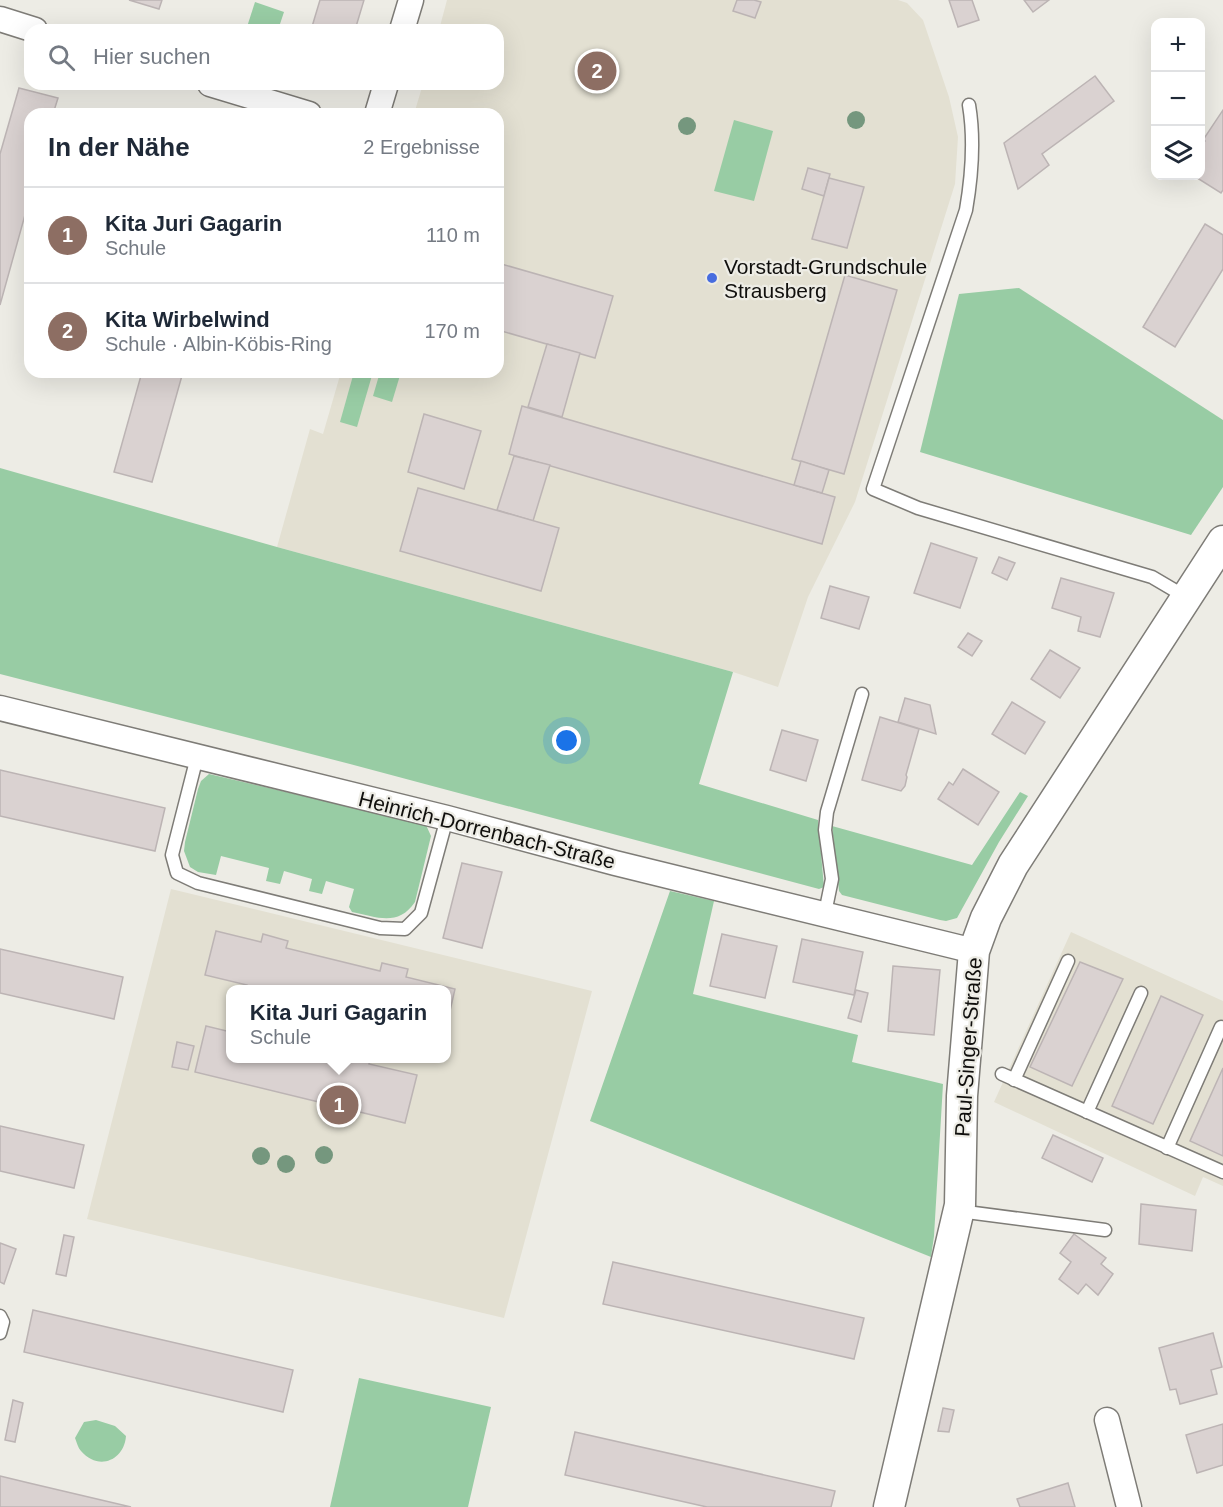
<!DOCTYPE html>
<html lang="de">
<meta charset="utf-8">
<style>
:root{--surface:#fff;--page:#f6f6f7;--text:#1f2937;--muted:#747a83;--line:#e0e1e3;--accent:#476cdf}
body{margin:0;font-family:Arial,sans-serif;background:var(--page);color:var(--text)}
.controls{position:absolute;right:18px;top:18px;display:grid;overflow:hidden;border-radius:12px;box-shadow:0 6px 24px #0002}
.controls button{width:54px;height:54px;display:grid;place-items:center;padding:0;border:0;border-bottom:2px solid var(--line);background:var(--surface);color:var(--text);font:30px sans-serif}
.you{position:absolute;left:567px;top:741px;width:21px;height:21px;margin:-15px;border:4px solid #fff;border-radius:50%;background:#1a73e8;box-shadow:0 0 0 9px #1a73e833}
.badge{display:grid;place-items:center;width:39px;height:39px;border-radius:50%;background:var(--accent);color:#fff;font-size:20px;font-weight:700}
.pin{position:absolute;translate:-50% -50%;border:3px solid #fff;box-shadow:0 2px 6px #0006}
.popup{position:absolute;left:226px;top:985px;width:225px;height:78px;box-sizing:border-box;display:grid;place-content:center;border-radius:12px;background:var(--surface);filter:drop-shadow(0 2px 4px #0005);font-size:20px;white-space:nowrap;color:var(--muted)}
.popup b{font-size:22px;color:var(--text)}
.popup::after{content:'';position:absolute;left:50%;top:100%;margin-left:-12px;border:12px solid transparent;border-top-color:var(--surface)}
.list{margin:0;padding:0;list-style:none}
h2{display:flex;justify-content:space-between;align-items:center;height:78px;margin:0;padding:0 24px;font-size:26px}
h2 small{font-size:20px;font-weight:400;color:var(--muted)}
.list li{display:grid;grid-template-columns:39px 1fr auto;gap:18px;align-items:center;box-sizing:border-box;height:96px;padding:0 24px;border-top:2px solid var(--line)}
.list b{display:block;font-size:22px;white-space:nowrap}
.list p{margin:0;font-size:20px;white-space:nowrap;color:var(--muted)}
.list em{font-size:20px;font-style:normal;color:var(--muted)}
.icon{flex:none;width:33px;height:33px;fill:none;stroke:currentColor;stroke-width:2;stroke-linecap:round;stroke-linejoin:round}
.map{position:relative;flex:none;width:1223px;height:1507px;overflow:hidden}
.search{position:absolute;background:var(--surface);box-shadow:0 6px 24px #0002;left:24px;top:24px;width:480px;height:66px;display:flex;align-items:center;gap:15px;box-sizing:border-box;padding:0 21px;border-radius:18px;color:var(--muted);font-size:22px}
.panel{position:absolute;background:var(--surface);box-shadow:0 6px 24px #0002;left:24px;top:108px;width:480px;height:270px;border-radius:18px}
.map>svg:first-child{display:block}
.built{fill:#e3e0d2;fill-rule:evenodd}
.green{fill:#98cca4}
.building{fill:#dad2d1;stroke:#bcb4b4;stroke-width:1.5}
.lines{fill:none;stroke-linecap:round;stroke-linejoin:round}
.service-casing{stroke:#7e7c77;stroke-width:15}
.minor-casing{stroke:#7e7c77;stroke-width:27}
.tertiary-casing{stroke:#7e7c77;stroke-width:33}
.service{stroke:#fff;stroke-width:12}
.minor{stroke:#fff;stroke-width:24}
.tertiary{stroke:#fff;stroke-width:30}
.tree{fill:#75977e}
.poi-dot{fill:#476cdf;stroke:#edece5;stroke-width:2}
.labels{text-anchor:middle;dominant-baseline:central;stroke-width:4.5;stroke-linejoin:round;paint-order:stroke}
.poi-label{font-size:21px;fill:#100f0d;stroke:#edece5;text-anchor:start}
.street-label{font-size:21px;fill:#100f0d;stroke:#edece5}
</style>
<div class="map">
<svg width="1223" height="1507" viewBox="0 0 1223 1507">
<rect width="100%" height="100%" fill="#edece5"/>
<g class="built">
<path d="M447,0H898L907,3L923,20L949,97L958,137L955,184L855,502L808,597L778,687L733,672L277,547L310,429L323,434L341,372H498V114H414L423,84H498V30H439Z"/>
<path d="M171,889L592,991L504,1318L87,1219ZM231,990H447V1058H231Z"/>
<path d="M1071,932L1223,1001V1186L1203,1177L1195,1196L994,1102Z"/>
</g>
<g class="green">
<path d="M255,2L284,12L278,30H246Z"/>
<path d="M734,120L773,131L754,201L714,191Z"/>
<path d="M1019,288L1223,420V487L1191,535L920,452L959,294Z"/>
<path d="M354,372H373L357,427L340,422Z"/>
<path d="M380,372H401L392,402L373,396Z"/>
<path d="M0,468L277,547L733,672L699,784L818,820L824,887L819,889L350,764L0,674Z"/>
<path d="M209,774L426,825L431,836L415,902C398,927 377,917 352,912L349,907L354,889L326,881L322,894L309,891L312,879L284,871L280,884L266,881L269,868L221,856L216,875L198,872L190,867L184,851L185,842L198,789L201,781Z"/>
<path d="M1020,792L1028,796L999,842L957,918L946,921L940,920L842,895L839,891L832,826L972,865Z"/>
<path d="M670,891L714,901L693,994L858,1035L852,1062L943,1084L934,1236L931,1257L590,1121Z"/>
<path d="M359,1378L491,1407L468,1507H330Z"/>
<path d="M96,1420L115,1426L126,1436C124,1461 98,1471 81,1451C78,1448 77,1443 75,1438L84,1422Z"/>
</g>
<g class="building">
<path d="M129,0H162L159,9Z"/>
<path d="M320,0H364L355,30H311Z"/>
<path d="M737,0H754L761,2L755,18L733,11Z"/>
<path d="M949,0H972L979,20L958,27Z"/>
<path d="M1024,0H1049L1033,12Z"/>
<path d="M1095,76L1114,101L1042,154L1049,165L1018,189L1004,143Z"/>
<path d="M19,88L58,98L53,114H30V197L0,305V154Z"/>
<path d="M1223,110V190L1221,193L1194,176H1200V148L1205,141L1203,140Z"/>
<path d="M808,168L830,174L824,196L802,189Z"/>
<path d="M829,178L864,187L847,248L812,239Z"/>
<path d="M1205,224L1223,235V269L1175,347L1143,327Z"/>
<path d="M498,263L613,296L595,358L498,330Z"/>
<path d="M845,275L897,290L844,474L792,459Z"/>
<path d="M547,344L580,353L562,417L528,407Z"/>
<path d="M142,372H183L152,482L114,472Z"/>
<path d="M522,406L835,497L822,544L509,454Z"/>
<path d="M424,414L481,431L464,489L408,472Z"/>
<path d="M514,456L550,465L533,521L497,510Z"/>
<path d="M801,461L829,470L822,493L794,485Z"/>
<path d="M418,488L559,528L541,591L400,551Z"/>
<path d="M931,543L977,558L960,608L914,593Z"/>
<path d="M999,557L1015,563L1007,580L992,573Z"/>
<path d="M1061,578L1114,593L1100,637L1078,631L1081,617L1052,608Z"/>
<path d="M830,586L869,597L859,629L821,618Z"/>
<path d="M968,633L982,641L972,656L958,647Z"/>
<path d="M1050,650L1080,668L1060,698L1031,679Z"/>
<path d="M905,698L930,705L936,734L898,722Z"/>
<path d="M1012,702L1045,722L1025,754L992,734Z"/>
<path d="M880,717L919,729L906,775L907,777L905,786L901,791L862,780Z"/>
<path d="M782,730L818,740L806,781L770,770Z"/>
<path d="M963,769L999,792L978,825L938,799L949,782L953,785Z"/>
<path d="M0,770L165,808L155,851L0,816Z"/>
<path d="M462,863L502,872L482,948L443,938Z"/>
<path d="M216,931L261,942L263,934L288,941L286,948L380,971L382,963L408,969L406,977L455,989L447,1024V990H246L247,985L205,975Z"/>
<path d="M722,934L777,946L765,998L710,986Z"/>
<path d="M802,939L863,952L854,995L793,982Z"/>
<path d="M0,949L123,977L114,1019L0,993Z"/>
<path d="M1080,962L1123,979L1072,1086L1030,1067Z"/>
<path d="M893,966L940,970L934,1035L888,1031Z"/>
<path d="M856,990L868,993L861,1022L848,1018Z"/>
<path d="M1161,996L1203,1015L1153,1124L1112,1106Z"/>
<path d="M206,1026L231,1032V1058H370L369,1064L417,1075L405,1123L195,1072Z"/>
<path d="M177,1042L194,1046L188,1070L172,1067Z"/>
<path d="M1223,1068V1156L1190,1141Z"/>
<path d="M0,1126L84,1145L74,1188L0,1171Z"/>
<path d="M1053,1135L1103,1158L1092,1182L1042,1158Z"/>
<path d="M1141,1204L1196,1210L1192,1251L1139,1244Z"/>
<path d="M1074,1234L1106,1258L1101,1264L1113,1274L1098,1295L1086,1284L1078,1294L1059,1279L1071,1262L1060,1253Z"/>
<path d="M64,1235L74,1237L66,1276L56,1274Z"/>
<path d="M0,1243L16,1249L4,1284L0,1282Z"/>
<path d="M613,1262L864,1318L854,1359L603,1304Z"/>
<path d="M33,1310L293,1370L283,1412L24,1352Z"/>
<path d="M1213,1333L1222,1367L1211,1370L1217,1394L1180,1404L1176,1389L1170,1390L1159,1348Z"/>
<path d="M13,1400L23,1403L15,1442L5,1440Z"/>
<path d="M943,1408L954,1410L949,1432L938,1431Z"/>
<path d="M1223,1424V1465L1197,1473L1186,1435Z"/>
<path d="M575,1432L835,1491L831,1507H707L565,1475Z"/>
<path d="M0,1476L29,1483L131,1507H0Z"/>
<path d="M1068,1483L1075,1507H1020L1017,1499Z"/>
</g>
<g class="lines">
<g class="service-casing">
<g id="service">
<path d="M969,105C975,141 972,175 966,210L873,489L918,508L1152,577L1186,597"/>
<path d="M197,757L172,855L177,873L198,883L380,928L405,929L421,913L447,818"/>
<path d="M825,913L832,879L825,830L827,812L862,694"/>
<path d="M1002,1074L1223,1172"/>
<path d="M1014,1080L1068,961"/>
<path d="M1087,1112L1141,993"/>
<path d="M1167,1148L1221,1027"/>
<path d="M959,1211L1105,1230"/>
<path d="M0,1316L3,1322L0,1333"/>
</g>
</g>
<g class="minor-casing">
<g id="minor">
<path d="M0,19L35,30"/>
<path d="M402,30L411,0"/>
<path d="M210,84L309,114"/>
<path d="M377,114L386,84"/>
<path d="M0,708L447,818L615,863L974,951"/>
<path d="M1107,1420L1129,1507"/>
</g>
</g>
<g class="tertiary-casing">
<path id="tertiary" d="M889,1507L960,1205L962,1096L974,951L986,918L1013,865L1223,541"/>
</g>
<use href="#service" class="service"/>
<use href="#minor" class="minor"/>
<use href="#tertiary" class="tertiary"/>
</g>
<g class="tree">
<circle cx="856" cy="120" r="9"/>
<circle cx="687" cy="126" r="9"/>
<circle cx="324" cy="1155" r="9"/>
<circle cx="261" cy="1156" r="9"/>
<circle cx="286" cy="1164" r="9"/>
</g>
<circle class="poi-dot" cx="712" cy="278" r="6"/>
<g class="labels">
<g class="poi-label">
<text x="724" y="266">Vorstadt-Grundschule<tspan x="724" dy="24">Strausberg</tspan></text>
</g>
<g class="street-label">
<text transform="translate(487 830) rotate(14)">Heinrich-Dorrenbach-Straße</text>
<text transform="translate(968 1047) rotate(-86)">Paul-Singer-Straße</text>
</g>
</g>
</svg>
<div class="controls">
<button>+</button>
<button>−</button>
<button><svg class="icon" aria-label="layers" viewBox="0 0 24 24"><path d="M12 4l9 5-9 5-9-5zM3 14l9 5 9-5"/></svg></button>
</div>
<div class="you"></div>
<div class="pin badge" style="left:339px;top:1105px;background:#8d6e63">1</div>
<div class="popup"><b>Kita Juri Gagarin</b>Schule</div>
<div class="pin badge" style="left:597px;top:71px;background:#8d6e63">2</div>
<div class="search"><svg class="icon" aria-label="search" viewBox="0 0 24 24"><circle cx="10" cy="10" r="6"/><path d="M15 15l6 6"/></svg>Hier suchen</div>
<section class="panel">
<h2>In der Nähe<small>2 Ergebnisse</small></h2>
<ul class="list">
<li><span class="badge" style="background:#8d6e63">1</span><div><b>Kita Juri Gagarin</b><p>Schule</p></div><em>110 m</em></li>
<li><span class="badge" style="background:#8d6e63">2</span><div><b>Kita Wirbelwind</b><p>Schule · Albin-Köbis-Ring</p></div><em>170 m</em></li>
</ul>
</section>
</div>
